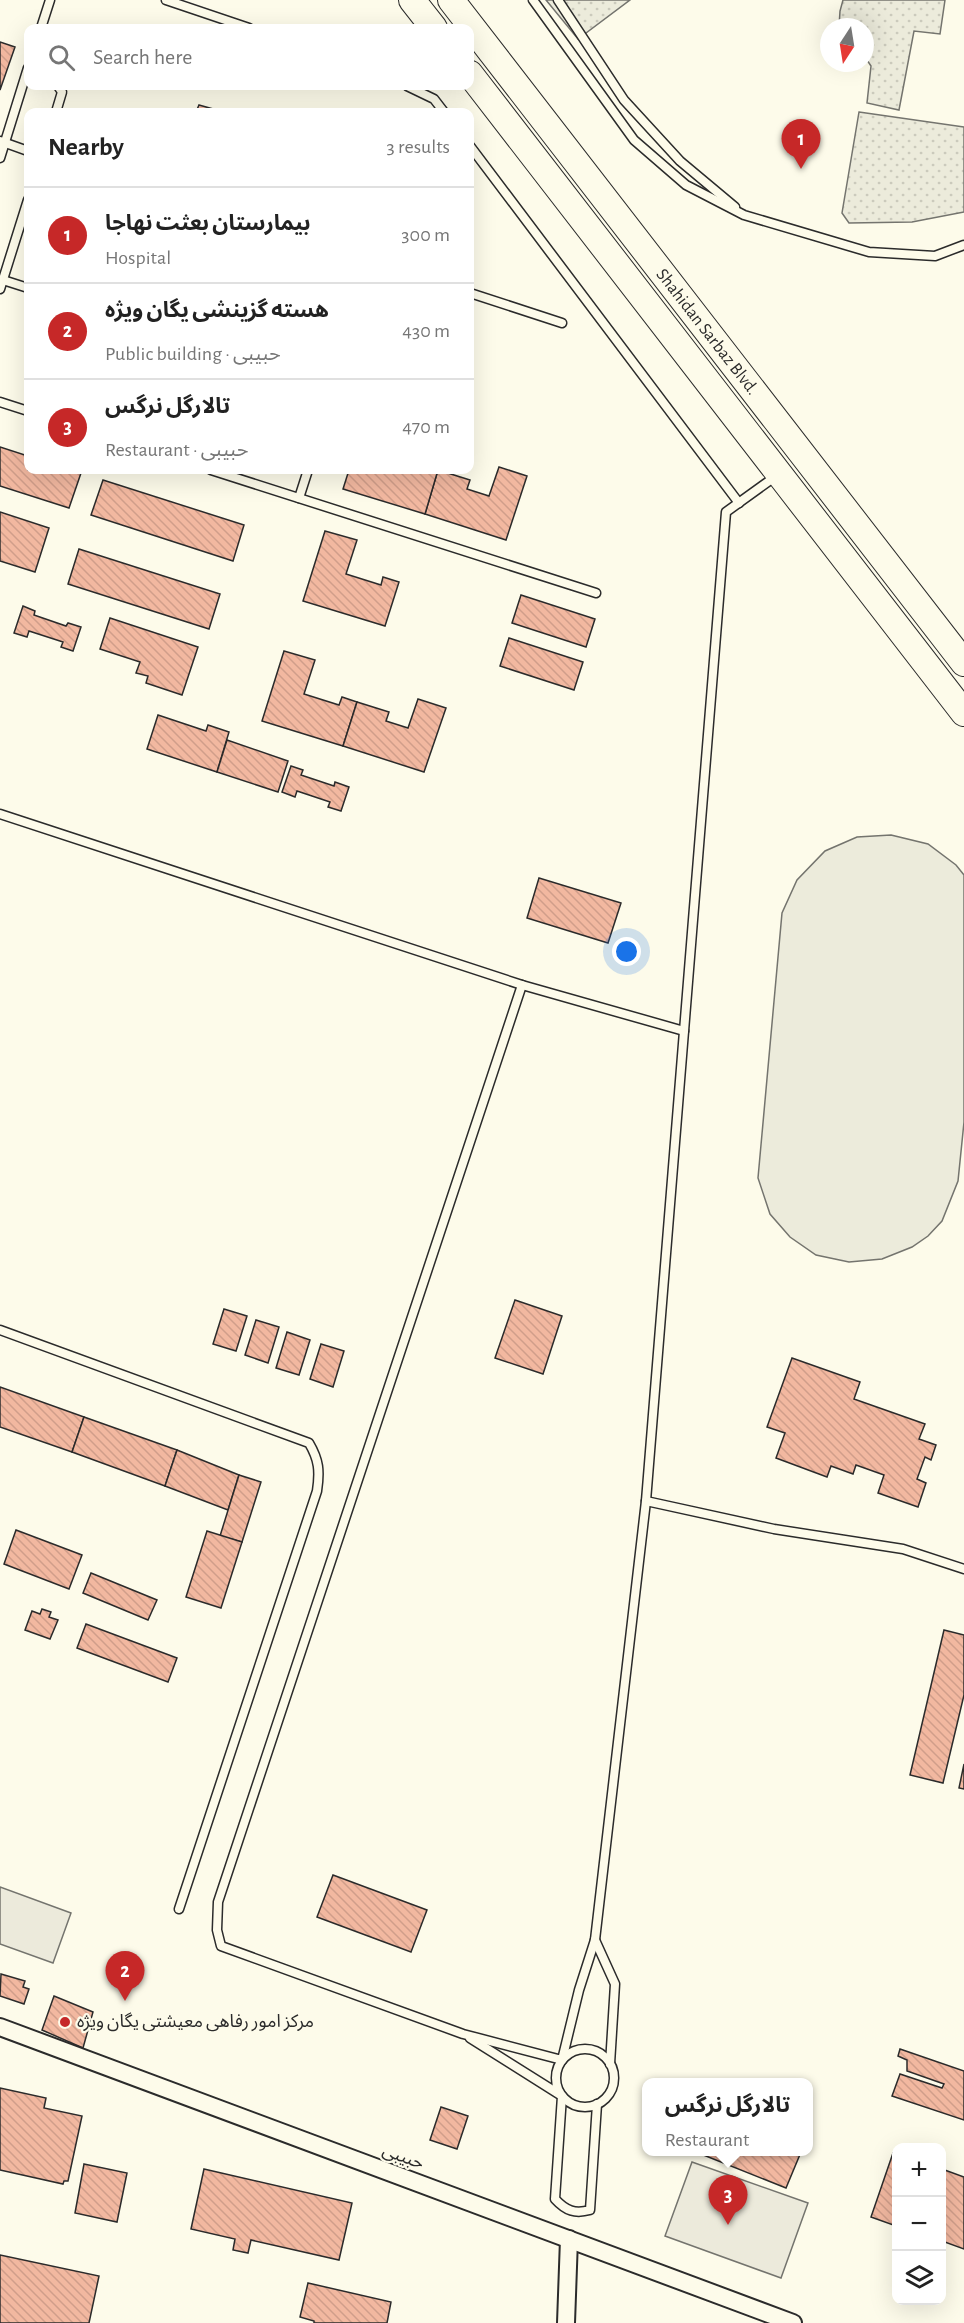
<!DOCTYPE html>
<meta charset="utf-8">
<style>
:root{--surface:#fff;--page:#f6f6f6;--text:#222;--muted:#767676;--line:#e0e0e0;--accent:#c62828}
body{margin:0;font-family:"Alegreya Sans","Noto Sans Arabic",sans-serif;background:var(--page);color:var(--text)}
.controls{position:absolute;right:18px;bottom:18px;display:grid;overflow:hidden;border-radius:12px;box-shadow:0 6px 24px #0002}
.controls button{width:54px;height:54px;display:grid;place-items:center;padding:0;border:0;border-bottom:2px solid var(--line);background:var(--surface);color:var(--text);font:30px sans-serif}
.compass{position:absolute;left:820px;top:18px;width:54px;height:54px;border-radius:50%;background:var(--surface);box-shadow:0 6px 24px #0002;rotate:192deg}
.you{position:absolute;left:627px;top:952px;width:21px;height:21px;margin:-15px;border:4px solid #fff;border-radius:50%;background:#1a73e8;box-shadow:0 0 0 9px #1a73e833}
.badge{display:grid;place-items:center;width:39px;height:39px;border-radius:50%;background:var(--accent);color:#fff;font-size:20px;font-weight:700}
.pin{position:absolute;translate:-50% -50px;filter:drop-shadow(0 2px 3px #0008)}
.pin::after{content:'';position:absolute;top:32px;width:21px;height:18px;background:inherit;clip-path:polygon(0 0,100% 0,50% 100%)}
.popup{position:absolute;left:642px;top:2078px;width:171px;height:78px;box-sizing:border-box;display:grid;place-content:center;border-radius:12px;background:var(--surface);filter:drop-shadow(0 2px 4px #0005);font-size:20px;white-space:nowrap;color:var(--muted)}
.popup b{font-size:22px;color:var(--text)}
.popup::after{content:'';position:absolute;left:50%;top:100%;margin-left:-12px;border:12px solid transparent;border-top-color:var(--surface)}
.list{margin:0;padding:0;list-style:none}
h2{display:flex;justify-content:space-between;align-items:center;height:78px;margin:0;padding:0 24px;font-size:26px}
h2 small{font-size:20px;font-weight:400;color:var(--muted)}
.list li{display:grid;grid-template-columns:39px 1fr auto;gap:18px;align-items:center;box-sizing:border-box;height:96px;padding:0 24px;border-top:2px solid var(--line)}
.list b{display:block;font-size:22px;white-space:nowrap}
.list p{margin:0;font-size:20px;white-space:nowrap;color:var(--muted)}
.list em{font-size:20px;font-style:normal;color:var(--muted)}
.icon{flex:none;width:33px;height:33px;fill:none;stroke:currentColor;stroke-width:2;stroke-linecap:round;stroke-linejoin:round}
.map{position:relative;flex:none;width:964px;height:2323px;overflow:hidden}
.search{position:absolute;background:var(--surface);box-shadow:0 6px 24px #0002;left:24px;top:24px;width:450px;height:66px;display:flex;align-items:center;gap:15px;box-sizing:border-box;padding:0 21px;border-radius:12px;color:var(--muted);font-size:22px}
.panel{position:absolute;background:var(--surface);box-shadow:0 6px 24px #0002;left:24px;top:108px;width:450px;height:366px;border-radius:12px}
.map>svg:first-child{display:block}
.green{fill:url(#green-dots);stroke:#74746e;stroke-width:1.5}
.pitch{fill:#ecebdb;stroke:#74746e;stroke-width:1.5}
.parking{fill:#eceadb;stroke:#74746e;stroke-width:1.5}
.building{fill:url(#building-back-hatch);stroke:#2b2b2b;stroke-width:1.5}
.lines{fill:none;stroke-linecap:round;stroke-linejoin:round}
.service-casing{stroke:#2b2b2b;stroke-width:11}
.minor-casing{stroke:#2b2b2b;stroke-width:20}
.primary-casing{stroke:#2b2b2b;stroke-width:28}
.service{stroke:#fdfbea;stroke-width:8}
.minor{stroke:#fdfbea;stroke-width:16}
.primary{stroke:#fdfbea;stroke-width:26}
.poi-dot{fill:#c62828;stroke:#fdfbea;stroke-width:2}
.labels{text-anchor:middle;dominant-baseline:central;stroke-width:4.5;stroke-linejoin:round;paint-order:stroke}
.street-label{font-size:18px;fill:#2b2b2b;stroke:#fdfbea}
.poi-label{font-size:18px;fill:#2b2b2b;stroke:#fdfbea;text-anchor:start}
</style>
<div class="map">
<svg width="964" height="2323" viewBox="0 0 964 2323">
<defs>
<pattern id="green-dots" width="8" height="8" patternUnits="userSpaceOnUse" patternTransform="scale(1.5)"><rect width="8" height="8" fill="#ecebdb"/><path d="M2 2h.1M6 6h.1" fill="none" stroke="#cbcabc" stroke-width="1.8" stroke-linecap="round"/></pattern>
<pattern id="building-back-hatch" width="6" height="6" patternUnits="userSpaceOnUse" patternTransform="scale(1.5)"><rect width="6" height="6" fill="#f2b8a0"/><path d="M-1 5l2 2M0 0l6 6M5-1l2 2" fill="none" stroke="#d09e8a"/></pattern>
</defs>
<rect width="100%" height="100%" fill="#fdfbea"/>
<g class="green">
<path d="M546,0H630L578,39Z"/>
<path d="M843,0H945L940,34L914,31L899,110L867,103L871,66L865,57V27H839L840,11Z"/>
<path d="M859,112L964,127V212L912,222L849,223L842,213Z"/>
</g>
<path class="pitch" d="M891,835L928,844L956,865L964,875V1122L958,1181L942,1221L928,1236L912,1247L882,1259L849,1262L816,1255L790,1237L770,1214L758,1178L782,913L797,880L825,851L857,837Z"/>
<g class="parking">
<path d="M0,1887L71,1913L53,1963L0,1944Z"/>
<path d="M692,2162L808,2203L781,2278L665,2236Z"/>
</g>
<g class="building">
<path d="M0,42L15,47L0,90Z"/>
<path d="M199,105L224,112H196Z"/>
<path d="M0,447L28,456V470H70L81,473L69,508L0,486Z"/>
<path d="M499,467L527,476L506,540L425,514L438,470L470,480L467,489L489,496Z"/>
<path d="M349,470H411L421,472L422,470H438L425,514L343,489Z"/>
<path d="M103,480L244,525L233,561L91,515Z"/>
<path d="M0,512L49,528L35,572L0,561Z"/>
<path d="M325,531L357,540L346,574L381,585L383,577L399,582L385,626L303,601Z"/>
<path d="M79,549L220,594L209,629L68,584Z"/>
<path d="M521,595L595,619L586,647L512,623Z"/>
<path d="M23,606L35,611L34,615L66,626L68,623L81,627L73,651L61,647L63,642L29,631L27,637L14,633Z"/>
<path d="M110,618L198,647L182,695L146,683L148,676L136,673L140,662L100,649Z"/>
<path d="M509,638L583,662L574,690L500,666Z"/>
<path d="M284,651L315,660L304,694L339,705L342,697L357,702L343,746L262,721Z"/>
<path d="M418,699L446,708L424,772L343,746L357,702L389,712L386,721L408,728Z"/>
<path d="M158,715L206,731L208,725L229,732L217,772L147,749Z"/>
<path d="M227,740L288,761L278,792L217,772Z"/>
<path d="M291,766L303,770L301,775L334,786L335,782L349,787L341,811L328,807L330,802L297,791L295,797L282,792Z"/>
<path d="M539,878L621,903L608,943L527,918Z"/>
<path d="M515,1300L562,1316L543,1374L495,1358Z"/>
<path d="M224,1309L247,1316L236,1351L213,1344Z"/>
<path d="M256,1320L279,1327L268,1363L245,1355Z"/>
<path d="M287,1332L310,1340L299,1375L276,1368Z"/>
<path d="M321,1344L344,1351L333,1387L310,1379Z"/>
<path d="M792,1358L860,1382L854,1399L925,1424L919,1439L936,1445L931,1460L925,1457L917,1479L926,1483L918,1507L878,1493L884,1475L856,1465L853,1474L831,1466L827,1477L776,1458L785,1433L767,1427Z"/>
<path d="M0,1387L84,1417L72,1452L0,1427Z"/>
<path d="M84,1417L177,1450L165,1486L72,1452Z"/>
<path d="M177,1450L239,1475L228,1510L165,1486Z"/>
<path d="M239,1475L261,1482L242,1542L220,1536Z"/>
<path d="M16,1530L82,1555L69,1589L4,1564Z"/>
<path d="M207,1531L242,1542L221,1608L186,1597Z"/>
<path d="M91,1573L157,1600L148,1620L83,1593Z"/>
<path d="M42,1609L51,1612L49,1617L58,1620L50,1639L25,1630L32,1611L40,1614Z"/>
<path d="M86,1624L177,1658L168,1682L77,1648Z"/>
<path d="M944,1630L964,1635V1695L943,1783L910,1775Z"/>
<path d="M964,1764V1789L959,1788Z"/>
<path d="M333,1875L427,1910L411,1952L317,1917Z"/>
<path d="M1,1974L25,1981L23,1987L29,1989L24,2004L0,1996Z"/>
<path d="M54,1996L93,2012L83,2048L42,2030Z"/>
<path d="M900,2049L964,2071V2120L892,2096L900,2074L942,2088L944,2084L907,2071V2060L898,2056Z"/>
<path d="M0,2088L46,2098L44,2108L82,2116L68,2181H64L63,2184L0,2170Z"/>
<path d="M441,2107L468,2116L457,2149L430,2140Z"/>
<path d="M696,2152H801L786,2188Z"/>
<path d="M893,2153L896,2154V2226L871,2217Z"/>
<path d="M84,2164L127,2173L117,2222L75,2213Z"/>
<path d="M204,2169L352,2203L339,2260L251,2240L248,2253L233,2250L235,2239L191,2229Z"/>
<path d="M942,2169L964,2177V2249L942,2241Z"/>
<path d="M0,2255L99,2276L89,2323H0Z"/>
<path d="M308,2283L391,2302L387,2323H314V2321L300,2317Z"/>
</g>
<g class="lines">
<g class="service-casing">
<g id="service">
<path d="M166,0L249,28"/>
<path d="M533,0L634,140L686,185L744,215L869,252L935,256L964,245"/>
<path d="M558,0L624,100L680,161L735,207"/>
<path d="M41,28L50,0"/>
<path d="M407,86L434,99L444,112"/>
<path d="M56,112L62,92L58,86"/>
<path d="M0,141L28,151"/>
<path d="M470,146L739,503"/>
<path d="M0,158L28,68"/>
<path d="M3,280L28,288"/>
<path d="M0,289L28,200"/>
<path d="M470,293L562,323"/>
<path d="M0,402L28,411"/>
<path d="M211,470L596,593"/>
<path d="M299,498L308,470"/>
<path d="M0,814L522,985L684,1031"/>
<path d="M522,985L218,1902L217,1930L221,1946L463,2034L562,2060L579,1990L595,1940L646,1501L726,512L776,476"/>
<path d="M0,1330L309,1443C319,1460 320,1471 317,1491L179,1909"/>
<path d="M646,1501L774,1529L903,1549L964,1569"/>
<path d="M595,1940L615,1984L610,2064"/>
<path d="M470,2038L562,2096L555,2199C566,2211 575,2214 590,2210L597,2104"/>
<circle cx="585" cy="2078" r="29"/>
</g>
</g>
<g class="minor-casing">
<g id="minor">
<path d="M0,2027L793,2323"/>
<path d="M566,2323L569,2239"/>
</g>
</g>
<g class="primary-casing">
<g id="primary">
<path d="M412,0L434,28"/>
<path d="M451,0L964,663"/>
<path d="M470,74L964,713"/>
</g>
</g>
<use href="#service" class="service"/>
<use href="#minor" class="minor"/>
<use href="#primary" class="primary"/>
</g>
<circle class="poi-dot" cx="65" cy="2022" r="6"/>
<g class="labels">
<g class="street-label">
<text transform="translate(707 332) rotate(52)">Shahidan Sarbaz Blvd.</text>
<text transform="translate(403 2157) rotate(20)">حبیبی</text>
</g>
<g class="poi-label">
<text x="77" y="2022">مرکز امور رفاهی معیشتی یگان ویژه</text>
</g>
</g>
</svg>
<div class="controls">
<button>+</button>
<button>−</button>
<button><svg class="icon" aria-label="layers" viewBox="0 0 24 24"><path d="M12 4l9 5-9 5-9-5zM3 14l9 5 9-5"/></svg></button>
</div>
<svg class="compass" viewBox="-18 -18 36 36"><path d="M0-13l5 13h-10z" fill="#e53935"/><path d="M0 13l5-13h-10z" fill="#767676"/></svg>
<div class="you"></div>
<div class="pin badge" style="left:801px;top:169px">1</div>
<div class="pin badge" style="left:125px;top:2001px">2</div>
<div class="pin badge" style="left:728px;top:2225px">3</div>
<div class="popup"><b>تالارگل نرگس</b>Restaurant</div>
<div class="search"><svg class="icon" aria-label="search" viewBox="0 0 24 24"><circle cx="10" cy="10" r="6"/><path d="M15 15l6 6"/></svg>Search here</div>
<section class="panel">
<h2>Nearby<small>3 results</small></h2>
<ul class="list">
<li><span class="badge">1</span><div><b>بیمارستان بعثت نهاجا</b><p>Hospital</p></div><em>300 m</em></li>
<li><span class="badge">2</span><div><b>هسته گزینشی یگان ویژه</b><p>Public building · حبیبی</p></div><em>430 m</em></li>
<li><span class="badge">3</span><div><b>تالارگل نرگس</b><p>Restaurant · حبیبی</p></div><em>470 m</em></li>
</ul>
</section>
</div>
